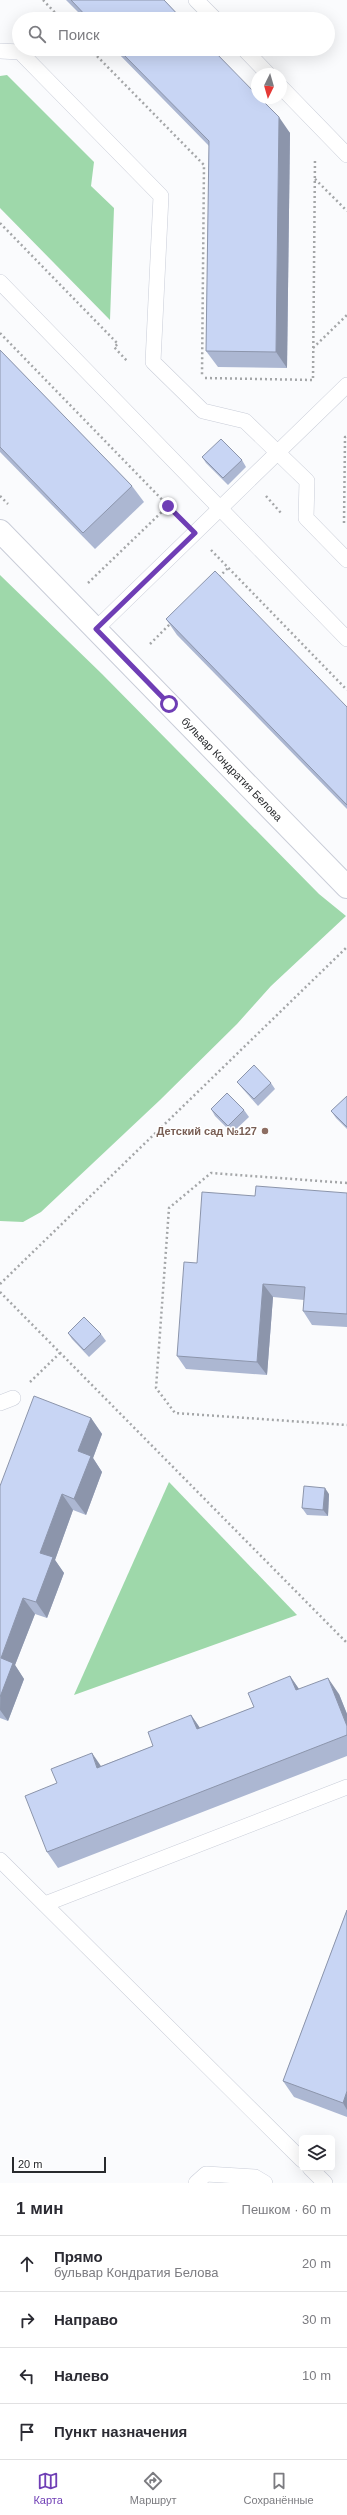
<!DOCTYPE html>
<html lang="ru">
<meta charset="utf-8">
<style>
:root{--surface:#fff;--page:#f2f2f3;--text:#2b2b33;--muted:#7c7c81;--line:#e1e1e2;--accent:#6f3eb5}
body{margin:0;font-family:Helvetica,sans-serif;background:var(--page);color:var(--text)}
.controls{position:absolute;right:12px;bottom:12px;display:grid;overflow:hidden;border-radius:6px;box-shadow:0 4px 16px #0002}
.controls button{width:36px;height:36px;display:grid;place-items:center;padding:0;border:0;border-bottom:1px solid var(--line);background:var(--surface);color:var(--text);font:20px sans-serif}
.compass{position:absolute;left:251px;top:68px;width:36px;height:36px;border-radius:50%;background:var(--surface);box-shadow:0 4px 16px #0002;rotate:185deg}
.scale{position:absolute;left:12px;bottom:10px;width:94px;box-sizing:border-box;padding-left:4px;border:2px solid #282a2d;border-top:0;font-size:11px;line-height:14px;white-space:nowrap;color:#282a2d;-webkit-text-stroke:3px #fff;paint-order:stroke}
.stop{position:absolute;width:12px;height:12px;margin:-9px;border:3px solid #6f3eb5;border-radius:50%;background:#fff}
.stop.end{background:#6f3eb5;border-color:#fff;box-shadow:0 1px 4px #0008}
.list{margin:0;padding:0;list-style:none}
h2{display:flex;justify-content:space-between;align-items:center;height:52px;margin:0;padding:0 16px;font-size:17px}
h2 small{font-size:13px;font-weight:400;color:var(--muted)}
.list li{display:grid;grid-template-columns:26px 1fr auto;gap:12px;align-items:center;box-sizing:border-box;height:56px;padding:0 16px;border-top:1px solid var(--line)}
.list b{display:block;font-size:15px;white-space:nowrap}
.list p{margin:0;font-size:13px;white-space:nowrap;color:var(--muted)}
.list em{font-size:13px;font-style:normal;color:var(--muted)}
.icon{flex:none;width:22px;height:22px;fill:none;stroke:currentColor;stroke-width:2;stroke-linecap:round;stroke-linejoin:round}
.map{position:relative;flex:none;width:347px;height:2183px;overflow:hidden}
.search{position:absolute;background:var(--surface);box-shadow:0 4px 16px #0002;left:12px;right:12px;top:12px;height:44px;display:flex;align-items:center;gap:10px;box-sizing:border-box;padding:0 14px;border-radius:22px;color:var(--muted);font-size:15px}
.sheet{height:276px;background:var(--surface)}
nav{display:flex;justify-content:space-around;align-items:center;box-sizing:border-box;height:56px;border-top:1px solid var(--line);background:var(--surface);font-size:11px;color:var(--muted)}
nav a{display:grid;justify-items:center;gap:2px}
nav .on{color:var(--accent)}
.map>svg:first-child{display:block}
.green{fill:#9ed8aa}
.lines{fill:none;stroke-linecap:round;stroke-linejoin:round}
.service-casing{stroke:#c9cdd8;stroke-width:16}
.minor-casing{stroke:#c9cdd8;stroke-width:24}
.path{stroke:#a4a6a8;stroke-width:2.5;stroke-dasharray:2 3;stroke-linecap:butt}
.service{stroke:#fff;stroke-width:15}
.minor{stroke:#fff;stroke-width:22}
.wall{fill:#acb7d2}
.shaded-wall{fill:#8c95ab}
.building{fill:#c8d5f4;stroke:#8c95ab}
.route{stroke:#6f3eb5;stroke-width:5}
.education-dot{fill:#8d6e63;stroke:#fff;stroke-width:1.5}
.labels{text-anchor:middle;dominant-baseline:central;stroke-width:3;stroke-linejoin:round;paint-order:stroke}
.street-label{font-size:11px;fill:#282a2d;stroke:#fff}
.education-label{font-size:11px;font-weight:bold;fill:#785e54;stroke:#fff;text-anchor:end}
</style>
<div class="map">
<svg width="347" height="2183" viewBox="0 0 347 2183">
<rect width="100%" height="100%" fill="#fafbfd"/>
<g class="green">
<path d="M7,75L94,162L91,186L114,208L110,320L0,208V76Z"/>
<path d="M0,575L102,674L319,894L346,916L271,986L237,1024L160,1100L41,1212L23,1222L0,1221Z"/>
<path d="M169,1482L297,1615L74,1695Z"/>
</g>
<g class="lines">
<g class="service-casing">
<g id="service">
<path d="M196,0L215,19"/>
<path d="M244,49L268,74"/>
<path d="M0,51L20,52L161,196L153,362L203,411L245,421L307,481L306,518L347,560"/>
<path d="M281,87L347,155"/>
<path d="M0,282L347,639"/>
<path d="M96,629L347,385"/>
<path d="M0,1403L13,1398"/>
<path d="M0,1860L302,2160"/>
<path d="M45,1904L347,1787"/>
<path d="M310,2168L325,2183"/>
<path d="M196,2183L206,2174L255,2177L265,2183"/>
</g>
</g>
<g class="minor-casing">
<path id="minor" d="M0,531L347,887"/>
</g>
<g class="path">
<path d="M43,0L61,19"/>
<path d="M90,49L204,165L202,375"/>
<path d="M315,179L347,211"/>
<path d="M0,223L118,344L114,347L128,362"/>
<path d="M0,333L178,516"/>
<path d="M313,348L347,315"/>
<path d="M205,378L313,380L315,158"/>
<path d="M0,496L8,504"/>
<path d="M266,496L281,513"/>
<path d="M344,523L345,437H347"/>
<path d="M211,550L347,690"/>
<path d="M219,577L228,568"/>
<path d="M88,583L168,506"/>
<path d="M150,644L172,622"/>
<path d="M347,1183L211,1173L169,1208L156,1388L175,1413L347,1425"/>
<path d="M0,1284L347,947"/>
<path d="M0,1292L347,1643"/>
<path d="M30,1382L60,1353"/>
</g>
<use href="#service" class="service"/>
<use href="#minor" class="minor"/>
</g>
<g class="wall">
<path d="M66,0H164L182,19H85Z"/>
<path d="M114,49H212L290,133L287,368L218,367L206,351L209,146Z"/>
<path d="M0,350L132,486L144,502L95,549L0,452Z"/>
<path d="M202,457L242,460L246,467L228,485L206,463Z"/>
<path d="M166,619L347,707V809L177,635Z"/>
<path d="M237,1082L271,1083L275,1089L258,1106L242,1088Z"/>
<path d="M347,1096V1129L336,1118L331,1111Z"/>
<path d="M211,1109L244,1110L249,1117L232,1133L215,1116Z"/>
<path d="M347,1193V1327L312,1325L303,1311L304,1300L273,1297L267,1375L186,1369L177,1356L197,1263L255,1196Z"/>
<path d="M68,1333L101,1334L106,1341L89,1357L72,1339Z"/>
<path d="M91,1418L102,1434L93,1458L102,1472L86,1515L73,1510L55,1560L64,1573L47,1618L35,1614L15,1665L24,1679L8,1721L0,1718V1486Z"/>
<path d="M329,1494L328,1516L307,1515L302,1508Z"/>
<path d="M290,1676L299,1689L339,1694L347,1714V1756L58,1868L47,1852L57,1783L153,1746L191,1715L200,1728L254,1707Z"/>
<path d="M347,1910V2117L294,2097L283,2081Z"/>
</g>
<g class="shaded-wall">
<path d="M279,117L290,133L287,368L276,352Z"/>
<path d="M263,1284L273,1297L267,1375L257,1362Z"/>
<path d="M91,1418L102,1434L93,1458L102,1472L86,1515L74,1499L78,1451Z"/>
<path d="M325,1488L329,1494L328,1516L323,1510Z"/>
<path d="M62,1494L73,1510L55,1560L64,1573L47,1618L36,1602L40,1553Z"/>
<path d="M23,1598L35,1614L15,1665L24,1679L8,1721L0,1710L1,1658Z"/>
<path d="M290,1676L301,1692L296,1690Z"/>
<path d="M328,1678L339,1694L347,1714V1726Z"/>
<path d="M191,1715L202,1731L197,1729Z"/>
<path d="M92,1753L103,1769L97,1768Z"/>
<path d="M347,2091V2110L343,2103Z"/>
</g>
<g class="building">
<path d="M71,0H164L182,19H89Z"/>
<path d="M118,49H212L257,95V98H260L279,117L276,352L206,351L209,141Z"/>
<path d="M0,350L132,486L83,533L0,447Z"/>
<path d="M221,439L242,460L223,478L202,457Z"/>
<path d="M215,571L347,707V805L166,619Z"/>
<path d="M254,1065L271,1083L254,1099L237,1082Z"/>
<path d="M227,1093L244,1110L228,1126L211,1109Z"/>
<path d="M347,1096V1127L331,1111Z"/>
<path d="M256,1186L347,1193V1314L303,1311L305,1287L263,1284L257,1362L177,1356L184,1262L197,1263L202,1192L255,1196Z"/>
<path d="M84,1317L101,1334L84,1350L68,1333Z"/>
<path d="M34,1396L91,1418L78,1451L91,1456L74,1499L62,1494L40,1553L53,1557L36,1602L23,1598L1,1658L13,1663L0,1697V1486Z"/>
<path d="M304,1486L325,1488L323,1510L302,1508Z"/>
<path d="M290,1676L296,1690L328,1678L347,1726V1735L47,1852L25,1796L57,1783L51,1769L92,1753L97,1768L153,1746L148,1732L191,1715L197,1729L254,1707L248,1693Z"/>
<path d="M347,1910V2091L343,2103L283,2081Z"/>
</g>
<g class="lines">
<path class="route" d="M168,506L195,533L96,629L169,704"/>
</g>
<circle class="education-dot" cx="265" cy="1131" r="4"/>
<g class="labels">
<g class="street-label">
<text transform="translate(232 769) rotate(46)">бульвар Кондратия Белова</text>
</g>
<g class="education-label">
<text x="257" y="1131">Детский сад №127</text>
</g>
</g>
</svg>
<div class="controls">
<button><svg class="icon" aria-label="layers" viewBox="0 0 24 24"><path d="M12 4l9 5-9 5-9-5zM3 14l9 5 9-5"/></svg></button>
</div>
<svg class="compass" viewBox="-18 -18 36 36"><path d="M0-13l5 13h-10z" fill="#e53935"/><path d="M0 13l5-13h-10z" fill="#7c7c81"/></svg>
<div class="scale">20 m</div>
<div class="stop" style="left:169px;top:704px"></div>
<div class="stop end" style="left:168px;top:506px"></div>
<div class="search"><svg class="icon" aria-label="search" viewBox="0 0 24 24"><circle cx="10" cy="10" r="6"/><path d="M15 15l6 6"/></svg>Поиск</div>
</div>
<section class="sheet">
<h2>1 мин<small>Пешком · 60 m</small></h2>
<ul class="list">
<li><svg class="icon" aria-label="ahead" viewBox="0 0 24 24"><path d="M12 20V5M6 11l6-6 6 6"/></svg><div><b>Прямо</b><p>бульвар Кондратия Белова</p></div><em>20 m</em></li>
<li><svg class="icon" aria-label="right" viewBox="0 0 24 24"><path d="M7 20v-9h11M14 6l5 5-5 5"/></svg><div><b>Направо</b></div><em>30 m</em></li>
<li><svg class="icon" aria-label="left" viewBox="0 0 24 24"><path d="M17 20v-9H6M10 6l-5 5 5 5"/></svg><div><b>Налево</b></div><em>10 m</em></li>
<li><svg class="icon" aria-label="arrive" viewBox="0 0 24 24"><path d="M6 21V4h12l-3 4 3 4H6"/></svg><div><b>Пункт назначения</b></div></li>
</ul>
</section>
<nav>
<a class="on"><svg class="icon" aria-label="map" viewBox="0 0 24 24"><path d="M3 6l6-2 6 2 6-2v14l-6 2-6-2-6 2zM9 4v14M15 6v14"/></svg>Карта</a>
<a><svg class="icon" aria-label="directions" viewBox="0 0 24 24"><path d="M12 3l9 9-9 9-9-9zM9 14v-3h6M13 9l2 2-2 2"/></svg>Маршрут</a>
<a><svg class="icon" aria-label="saved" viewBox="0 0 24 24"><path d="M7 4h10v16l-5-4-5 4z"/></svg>Сохранённые</a>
</nav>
